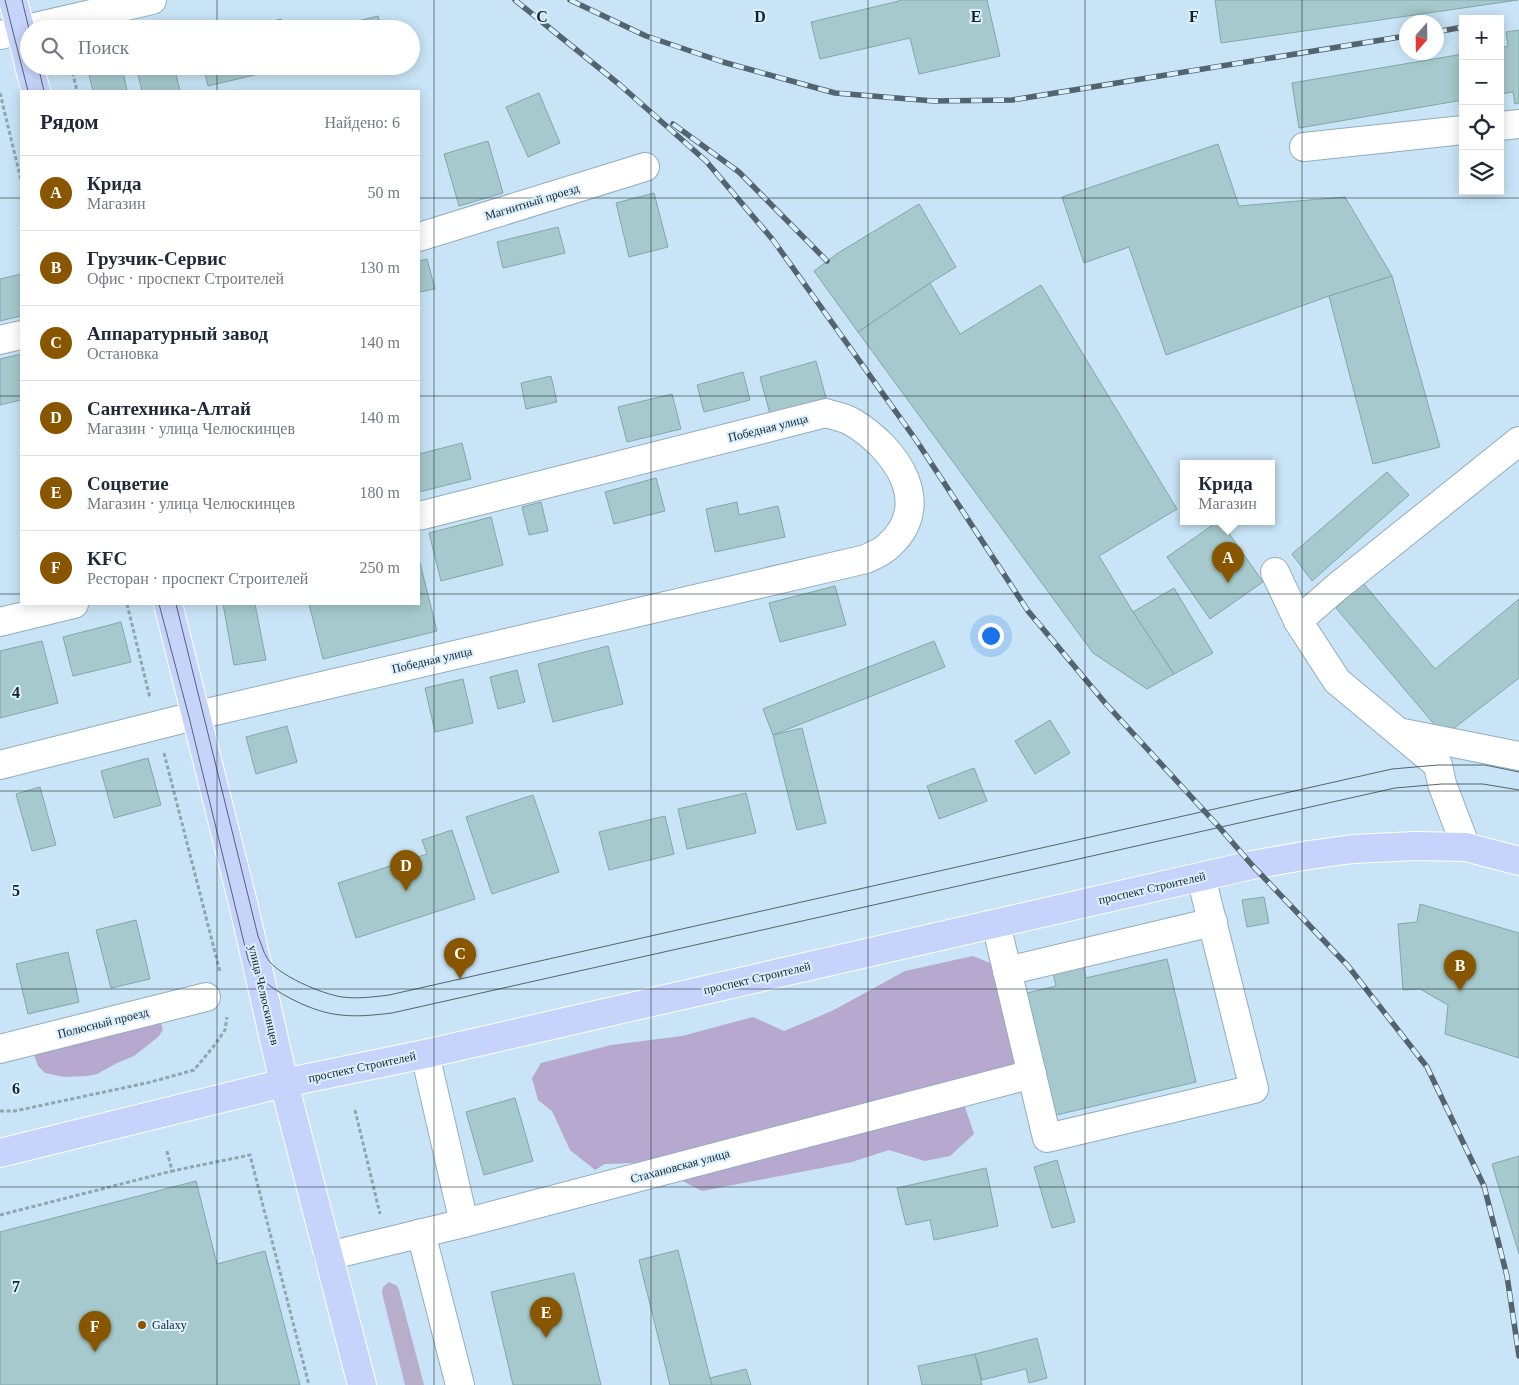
<!DOCTYPE html>
<html lang="ru">
<meta charset="utf-8">
<style>
:root{--surface:#fff;--page:#f6f6f7;--text:#1f2937;--muted:#747a83;--line:#e0e1e3;--accent:#895600}
body{margin:0;font-family:"Times New Roman",serif;background:var(--page);color:var(--text)}
.controls{position:absolute;right:15px;top:15px;display:grid;overflow:hidden;border-radius:0px;box-shadow:0 2px 12px #0003}
.controls button{width:45px;height:45px;display:grid;place-items:center;padding:0;border:0;border-bottom:1px solid var(--line);background:var(--surface);color:var(--text);font:25px sans-serif}
.compass{position:absolute;left:1399px;top:15px;width:45px;height:45px;border-radius:50%;background:var(--surface);box-shadow:0 2px 12px #0003;rotate:200deg}
.you{position:absolute;left:990px;top:635px;width:18px;height:18px;margin:-12px;border:4px solid #fff;border-radius:50%;background:#1a73e8;box-shadow:0 0 0 8px #1a73e833}
.badge{display:grid;place-items:center;width:32px;height:32px;border-radius:50%;background:var(--accent);color:#fff;font-size:16px;font-weight:700}
.pin{position:absolute;translate:-50% -41px;filter:drop-shadow(0 1px 2px #0008)}
.pin::after{content:'';position:absolute;top:26px;width:18px;height:15px;background:inherit;clip-path:polygon(0 0,100% 0,50% 100%)}
.popup{position:absolute;left:1180px;top:460px;width:95px;height:65px;box-sizing:border-box;display:grid;place-content:center;border-radius:0px;background:var(--surface);filter:drop-shadow(0 1px 4px #0005);font-size:16px;white-space:nowrap;color:var(--muted)}
.popup b{font-size:19px;color:var(--text)}
.popup::after{content:'';position:absolute;left:50%;top:100%;margin-left:-10px;border:10px solid transparent;border-top-color:var(--surface)}
.list{margin:0;padding:0;list-style:none}
h2{display:flex;justify-content:space-between;align-items:center;height:65px;margin:0;padding:0 20px;font-size:21px}
h2 small{font-size:16px;font-weight:400;color:var(--muted)}
.list li{display:grid;grid-template-columns:32px 1fr auto;gap:15px;align-items:center;box-sizing:border-box;height:75px;padding:0 20px;border-top:1px solid var(--line)}
.list b{display:block;font-size:19px;white-space:nowrap}
.list p{margin:0;font-size:16px;white-space:nowrap;color:var(--muted)}
.list em{font-size:16px;font-style:normal;color:var(--muted)}
.icon{flex:none;width:28px;height:28px;fill:none;stroke:currentColor;stroke-width:2;stroke-linecap:round;stroke-linejoin:round}
.map{position:relative;flex:none;width:1519px;height:1385px;overflow:hidden}
.search{position:absolute;background:var(--surface);box-shadow:0 2px 12px #0003;left:20px;top:20px;width:400px;height:55px;display:flex;align-items:center;gap:12px;box-sizing:border-box;padding:0 18px;border-radius:28px;color:var(--muted);font-size:19px}
.panel{position:absolute;background:var(--surface);box-shadow:0 2px 12px #0003;left:20px;top:90px;width:400px;height:515px;border-radius:0px}
.map>svg:first-child{display:block}
.green{fill:#b8aecc}
.forest{fill:#b6a8cf}
.building{fill:#a5c9cc;stroke:#83a6a9}
.lines{fill:none;stroke-linecap:round;stroke-linejoin:round}
.minor-casing{stroke:#92adbe;stroke-width:30}
.major-casing{stroke:#fff;stroke-width:30}
.path{stroke:#8ea5b3;stroke-width:3;stroke-dasharray:4 2.5;stroke-linecap:butt}
.minor{stroke:#fff;stroke-width:28}
.major{stroke:#c6d4fb;stroke-width:28}
.tram{stroke:#54646f;stroke-width:1}
.rail-casing{stroke:#54646f;stroke-width:5.5}
.rail{stroke:#daf0ff;stroke-width:4;stroke-dasharray:11;stroke-linecap:butt}
.grid{fill:none;stroke:#182329;stroke-width:1;stroke-opacity:0.55}
.poi-dot{fill:#895600;stroke:#daf0ff;stroke-width:2}
.labels{text-anchor:middle;dominant-baseline:central;stroke-width:4;stroke-linejoin:round;paint-order:stroke}
.street-label{font-size:12px;fill:#182329;stroke:#daf0ff}
.poi-label{font-size:12px;fill:#182329;stroke:#daf0ff;text-anchor:start}
.grid-label{font-size:16px;text-anchor:middle;font-weight:bold;fill:#182329;stroke:#daf0ff;stroke-width:4;stroke-linejoin:round;paint-order:stroke}
</style>
<div class="map">
<svg width="1519" height="1385" viewBox="0 0 1519 1385">
<rect width="100%" height="100%" fill="#c8e4f6"/>
<path class="green" d="M389,1282L397,1286L399,1290L424,1385H405L382,1293L383,1287Z"/>
<g class="forest">
<path d="M973,956L995,965L1023,1062L959,1089L974,1134L950,1156L925,1161L889,1150L852,1162L702,1191L675,1177L634,1163L605,1164L595,1170L570,1150L552,1111L538,1100L532,1078L541,1063L611,1045L682,1036L753,1017L784,1031L832,1011L905,971Z"/>
<path d="M160,1020L163,1030L158,1037L134,1056L115,1064L97,1074L87,1076L64,1077L45,1073L38,1066L34,1055V1046Z"/>
</g>
<g class="building">
<path d="M899,0H987L1000,56L919,74L910,38L820,59L811,22L899,1Z"/>
<path d="M1215,0H1518L1221,43Z"/>
<path d="M378,16L382,29H335L334,27Z"/>
<path d="M281,19L284,29H240Z"/>
<path d="M1519,30V103L1515,104L1513,92L1500,94V48L1508,46L1506,32Z"/>
<path d="M1463,54V100L1299,128L1292,83Z"/>
<path d="M87,66H122L127,91H93Z"/>
<path d="M136,66H174L180,91H142Z"/>
<path d="M203,66H292L208,86Z"/>
<path d="M539,93L560,143L528,157L506,107Z"/>
<path d="M488,141L503,193L459,206L444,154Z"/>
<path d="M1218,144L1239,206L1345,197L1392,276L1329,296L1166,355L1129,247L1084,263L1062,197Z"/>
<path d="M654,193L668,247L629,257L616,203Z"/>
<path d="M919,204L956,267L930,283L858,332L814,271L838,253Z"/>
<path d="M558,227L565,253L503,268L497,242Z"/>
<path d="M427,259L435,289L419,292V261Z"/>
<path d="M21,274V316L0,321V279Z"/>
<path d="M1392,276L1440,447L1373,464L1329,296Z"/>
<path d="M930,283L960,334L1041,285L1177,509L1099,556L1133,612L1174,674L1147,689L1093,653L858,332Z"/>
<path d="M21,354V400L0,405V359Z"/>
<path d="M816,361L826,398L770,414L760,377Z"/>
<path d="M743,372L750,400L704,412L697,385Z"/>
<path d="M551,376L557,402L526,409L521,383Z"/>
<path d="M672,394L681,429L627,442L618,407Z"/>
<path d="M462,443L471,479L419,492V454Z"/>
<path d="M1387,472L1409,495L1312,581L1292,554Z"/>
<path d="M656,478L665,511L614,524L605,492Z"/>
<path d="M541,502L548,531L529,535L522,507Z"/>
<path d="M737,502L739,515L778,506L785,537L715,552L706,509Z"/>
<path d="M491,517L503,565L441,581L429,533Z"/>
<path d="M1217,522H1221L1263,582L1210,619L1167,557Z"/>
<path d="M419,559L437,631L323,659L309,604H419Z"/>
<path d="M1363,583L1435,669L1519,599V678L1444,736L1336,608Z"/>
<path d="M835,586L846,625L780,642L769,603Z"/>
<path d="M1174,588L1213,653L1174,674L1133,612Z"/>
<path d="M223,604H255L266,660L234,665Z"/>
<path d="M121,622L131,662L73,676L63,637Z"/>
<path d="M42,641L58,703L0,718V651Z"/>
<path d="M934,641L945,667L773,735L763,709Z"/>
<path d="M608,646L623,704L553,722L538,664Z"/>
<path d="M517,670L525,702L498,709L490,677Z"/>
<path d="M463,679L473,723L435,732L425,688Z"/>
<path d="M1050,720L1070,753L1035,774L1015,741Z"/>
<path d="M287,726L297,762L256,774L246,737Z"/>
<path d="M802,728L826,823L797,830L773,735Z"/>
<path d="M148,758L161,805L114,818L101,771Z"/>
<path d="M974,768L987,801L939,819L927,786Z"/>
<path d="M40,787L56,845L32,851L16,794Z"/>
<path d="M746,793L756,833L687,849L678,809Z"/>
<path d="M533,795L559,872L492,894L466,817Z"/>
<path d="M665,816L674,854L609,870L599,832Z"/>
<path d="M452,830L475,899L356,938L338,883L427,854L422,840Z"/>
<path d="M1264,897L1269,923L1247,927L1242,900Z"/>
<path d="M1420,904L1519,933V1058L1445,1034L1448,1005L1420,989L1403,990L1398,924L1417,922Z"/>
<path d="M136,920L150,979L111,988L96,930Z"/>
<path d="M68,952L79,1002L28,1014L16,964Z"/>
<path d="M1081,957L1086,978L1167,959L1196,1082L1052,1116L1023,994L1056,986L1051,964Z"/>
<path d="M515,1098L533,1161L484,1175L466,1112Z"/>
<path d="M1519,1156V1254L1492,1164Z"/>
<path d="M1057,1160L1075,1222L1052,1228L1034,1167Z"/>
<path d="M986,1168L998,1226L934,1240L930,1220L906,1225L897,1188Z"/>
<path d="M196,1181L217,1264L265,1251L300,1385H0V1232Z"/>
<path d="M678,1250L710,1378L712,1385H670L639,1260Z"/>
<path d="M574,1273L601,1385H513L491,1292Z"/>
<path d="M1037,1338L1047,1378L1029,1383L1026,1369L982,1380L975,1354Z"/>
<path d="M975,1354L982,1385H922L918,1366Z"/>
<path d="M746,1369L751,1385H712L710,1378Z"/>
</g>
<g class="lines">
<g class="minor-casing">
<g id="minor">
<path d="M0,35L152,0"/>
<path d="M1500,126L1519,124"/>
<path d="M1304,147L1463,130"/>
<path d="M419,237L645,167"/>
<path d="M0,340L21,335"/>
<path d="M1275,572L1298,621L1337,681L1438,765L1442,784L1466,847"/>
<path d="M1298,621L1337,587L1519,441"/>
<path d="M0,622L74,604"/>
<path d="M1403,733L1519,756"/>
<path d="M0,765L202,714L866,559C872,556 880,553 886,548C937,506 896,448 852,422C844,417 834,416 826,413L419,516"/>
<path d="M996,924L1047,1138L1254,1089L1201,877"/>
<path d="M1007,971L1213,922"/>
<path d="M0,1049L206,997"/>
<path d="M425,1054L464,1223"/>
<path d="M421,1233L460,1385"/>
<path d="M328,1256L464,1223L1032,1074"/>
</g>
</g>
<g class="major-casing">
<g id="major">
<path d="M13,0L29,64"/>
<path d="M29,66L36,91"/>
<path d="M168,604L243,903L284,1083L362,1385"/>
<path d="M0,1153L284,1083L425,1054L1252,865L1309,855L1353,849L1415,846L1466,847L1519,861"/>
</g>
</g>
<g class="path">
<path d="M71,66L77,91"/>
<path d="M0,93L21,180"/>
<path d="M127,604L150,698"/>
<path d="M164,753L220,972"/>
<path d="M355,1110L380,1214"/>
<path d="M0,1111H15L151,1082L194,1070L214,1046L225,1030L227,1017"/>
<path d="M167,1151L172,1171L250,1155L309,1385"/>
<path d="M0,1215L172,1171"/>
</g>
<use href="#minor" class="minor"/>
<use href="#major" class="major"/>
<g class="tram">
<path d="M5,0L28,91"/>
<path d="M22,0L29,29"/>
<path d="M38,66L44,91"/>
<path d="M159,604L189,717L248,959C250,964 252,969 255,973C274,993 314,1013 341,1015C358,1017 375,1015 392,1013L1395,788L1442,784H1483L1519,790"/>
<path d="M176,604L258,936C261,943 263,951 267,958C277,975 322,994 342,997C357,999 373,997 389,995L1392,769L1438,765H1485L1519,772"/>
</g>
<g class="rail-casing">
<g id="rail">
<path d="M515,0L620,85L706,161L773,240L916,440L1028,611L1106,704L1219,827L1252,865L1348,966L1427,1067L1484,1186L1507,1276L1519,1356"/>
<path d="M570,0L646,36L723,62L835,93L934,101L1012,100L1406,36"/>
<path d="M1436,32L1463,27"/>
<path d="M673,124L739,172L827,261"/>
</g>
</g>
<use href="#rail" class="rail"/>
</g>
<path class="grid" d="M217,0V29M434,0V1385M651,0V1385M868,0V1385M1085,0V1385M1302,0V1385M217,66V91M0,198H21M419,198H1519M0,396H21M419,396H1519M0,594H21M419,594H1519M217,604V1385M0,791H1519M0,989H1519M0,1187H1519"/>
<circle class="poi-dot" cx="142" cy="1325" r="5"/>
<g class="labels">
<g class="street-label">
<text transform="translate(532 202) rotate(-17)">Магнитный проезд</text>
<text transform="translate(768 428) rotate(-14)">Победная улица</text>
<text transform="translate(432 660) rotate(-13)">Победная улица</text>
<text transform="translate(1152 888) rotate(-13)">проспект Строителей</text>
<text transform="translate(757 978) rotate(-13)">проспект Строителей</text>
<text transform="translate(264 995) rotate(77)">улица Челюскинцев</text>
<text transform="translate(103 1023) rotate(-14)">Полюсный проезд</text>
<text transform="translate(362 1067) rotate(-12)">проспект Строителей</text>
<text transform="translate(680 1166) rotate(-15)">Стахановская улица</text>
</g>
<g class="poi-label">
<text x="152" y="1325">Galaxy</text>
</g>
</g>
<g class="grid-label">
<text x="542" y="22">C</text>
<text x="760" y="22">D</text>
<text x="976" y="22">E</text>
<text x="1194" y="22">F</text>
<text x="16" y="698">4</text>
<text x="16" y="896">5</text>
<text x="16" y="1094">6</text>
<text x="16" y="1292">7</text>
</g>
</svg>
<div class="controls">
<button>+</button>
<button>−</button>
<button><svg class="icon" aria-label="locate" viewBox="0 0 24 24"><circle cx="12" cy="12" r="6"/><path d="M12 2v4M12 18v4M2 12h4M18 12h4"/></svg></button>
<button><svg class="icon" aria-label="layers" viewBox="0 0 24 24"><path d="M12 4l9 5-9 5-9-5zM3 14l9 5 9-5"/></svg></button>
</div>
<svg class="compass" viewBox="-18 -18 36 36"><path d="M0-13l5 13h-10z" fill="#e53935"/><path d="M0 13l5-13h-10z" fill="#747a83"/></svg>
<div class="you"></div>
<div class="pin badge" style="left:1228px;top:583px">A</div>
<div class="popup"><b>Крида</b>Магазин</div>
<div class="pin badge" style="left:1460px;top:991px">B</div>
<div class="pin badge" style="left:460px;top:979px">C</div>
<div class="pin badge" style="left:406px;top:891px">D</div>
<div class="pin badge" style="left:546px;top:1338px">E</div>
<div class="pin badge" style="left:95px;top:1352px">F</div>
<div class="search"><svg class="icon" aria-label="search" viewBox="0 0 24 24"><circle cx="10" cy="10" r="6"/><path d="M15 15l6 6"/></svg>Поиск</div>
<section class="panel">
<h2>Рядом<small>Найдено: 6</small></h2>
<ul class="list">
<li><span class="badge">A</span><div><b>Крида</b><p>Магазин</p></div><em>50 m</em></li>
<li><span class="badge">B</span><div><b>Грузчик-Сервис</b><p>Офис · проспект Строителей</p></div><em>130 m</em></li>
<li><span class="badge">C</span><div><b>Аппаратурный завод</b><p>Остановка</p></div><em>140 m</em></li>
<li><span class="badge">D</span><div><b>Сантехника-Алтай</b><p>Магазин · улица Челюскинцев</p></div><em>140 m</em></li>
<li><span class="badge">E</span><div><b>Соцветие</b><p>Магазин · улица Челюскинцев</p></div><em>180 m</em></li>
<li><span class="badge">F</span><div><b>KFC</b><p>Ресторан · проспект Строителей</p></div><em>250 m</em></li>
</ul>
</section>
</div>
